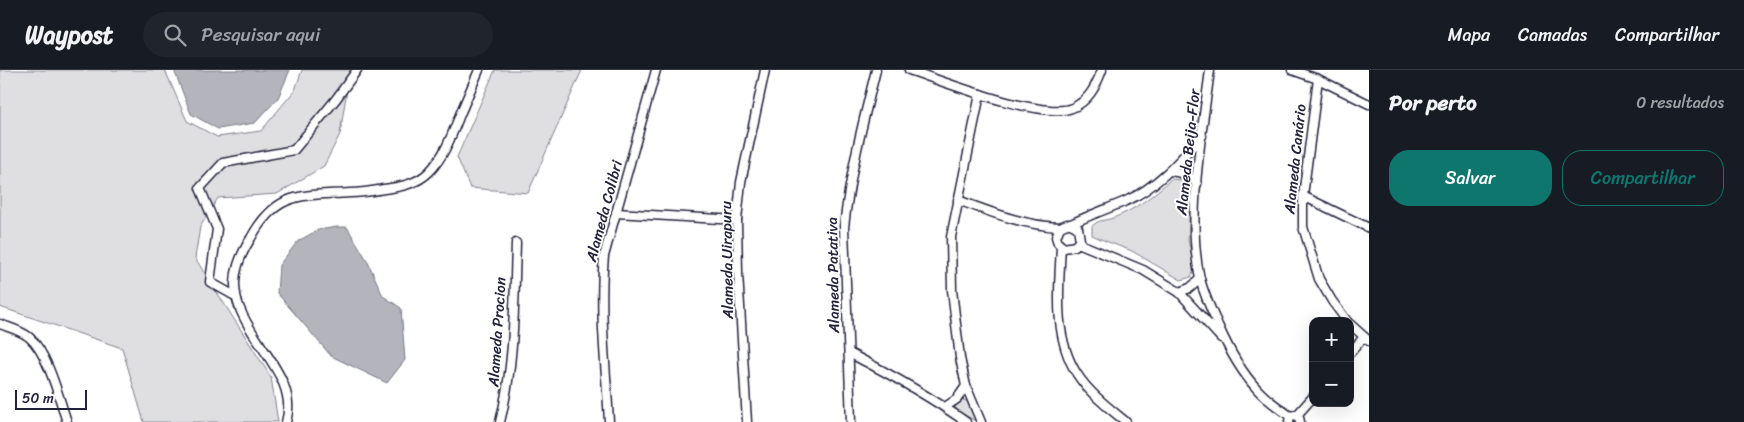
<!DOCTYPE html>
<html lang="pt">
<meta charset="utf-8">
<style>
:root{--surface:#171b24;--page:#20242c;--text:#f1f3f6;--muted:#9ea1a6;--line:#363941;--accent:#0f766e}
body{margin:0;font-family:Sriracha,sans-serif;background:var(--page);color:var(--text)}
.controls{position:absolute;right:15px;bottom:15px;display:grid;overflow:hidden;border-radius:10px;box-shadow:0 5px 20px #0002}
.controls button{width:45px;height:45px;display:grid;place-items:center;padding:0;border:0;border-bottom:1px solid var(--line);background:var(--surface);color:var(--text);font:25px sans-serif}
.scale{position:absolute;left:15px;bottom:12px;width:72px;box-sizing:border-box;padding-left:5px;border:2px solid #22223b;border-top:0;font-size:14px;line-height:18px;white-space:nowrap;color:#22223b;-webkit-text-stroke:4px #fff;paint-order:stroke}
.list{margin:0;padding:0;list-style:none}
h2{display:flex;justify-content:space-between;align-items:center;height:65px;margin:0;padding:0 20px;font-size:21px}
h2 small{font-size:16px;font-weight:400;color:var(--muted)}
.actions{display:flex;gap:10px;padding:15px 20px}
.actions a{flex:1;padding:11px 0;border:1px solid var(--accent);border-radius:20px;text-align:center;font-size:18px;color:var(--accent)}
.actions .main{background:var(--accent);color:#fff}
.icon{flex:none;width:28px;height:28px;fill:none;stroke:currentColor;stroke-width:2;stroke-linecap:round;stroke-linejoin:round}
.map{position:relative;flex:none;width:1369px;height:352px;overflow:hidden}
header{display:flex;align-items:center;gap:30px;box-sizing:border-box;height:70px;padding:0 25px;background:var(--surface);border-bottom:1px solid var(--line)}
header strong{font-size:24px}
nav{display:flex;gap:28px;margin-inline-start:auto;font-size:18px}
.search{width:350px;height:45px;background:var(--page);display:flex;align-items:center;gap:12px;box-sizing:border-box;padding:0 18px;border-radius:28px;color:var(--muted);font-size:19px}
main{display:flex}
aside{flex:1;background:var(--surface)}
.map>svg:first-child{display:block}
.green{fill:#dfdfe2;stroke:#80808e}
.water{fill:#b4b4bc;stroke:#7a7a88}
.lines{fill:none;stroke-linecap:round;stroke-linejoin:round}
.street-casing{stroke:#22223b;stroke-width:11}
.street{stroke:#fff;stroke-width:8}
.labels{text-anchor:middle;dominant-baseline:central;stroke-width:4;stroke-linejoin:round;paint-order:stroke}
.street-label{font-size:15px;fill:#22223b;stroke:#fff}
</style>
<header>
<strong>Waypost</strong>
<div class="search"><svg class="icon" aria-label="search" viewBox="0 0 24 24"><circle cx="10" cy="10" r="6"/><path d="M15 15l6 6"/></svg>Pesquisar aqui</div>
<nav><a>Mapa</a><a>Camadas</a><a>Compartilhar</a></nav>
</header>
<main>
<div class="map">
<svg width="1369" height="352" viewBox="0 0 1369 352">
<rect width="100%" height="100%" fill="#fff"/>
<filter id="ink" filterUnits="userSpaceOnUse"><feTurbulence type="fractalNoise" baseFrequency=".02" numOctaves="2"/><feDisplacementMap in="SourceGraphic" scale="10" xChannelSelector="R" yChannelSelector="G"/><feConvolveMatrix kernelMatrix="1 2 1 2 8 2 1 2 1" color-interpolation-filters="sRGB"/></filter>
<g filter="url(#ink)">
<g class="green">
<path d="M0,0H165L187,51L217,67L261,61L295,20L302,0H350L340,64L324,96L277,124L218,128L200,157L195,188L271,307L278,352H144L122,278L0,237Z"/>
<path d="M495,0H582L528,123L470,118L457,87Z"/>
<path d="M1171,109L1183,110L1191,116L1188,170L1195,198L1191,207L1181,210L1132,181L1103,170L1092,165V156C1099,149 1105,151 1113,148C1135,140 1154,125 1171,109Z"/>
<path d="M963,330L967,331L976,351L957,341L955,337Z"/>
</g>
<g class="water">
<path d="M174,0H290L278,28L255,53L218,59L191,44Z"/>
<path d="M337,157H347L367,190L383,226L401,238L405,290L387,313L331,286L277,223L279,195L298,171L318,160Z"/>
</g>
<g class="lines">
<g class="street-casing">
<g id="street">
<path d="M909,0C942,11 1042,50 1072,38C1089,31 1096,16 1102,0"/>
<path d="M1210,0C1202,64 1186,146 1200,209C1204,224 1211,240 1218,255C1228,278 1240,301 1258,320C1267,330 1279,338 1290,346"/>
<path d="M1292,0L1318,9L1369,34"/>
<path d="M1318,9L1303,126V157L1319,209L1332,231L1347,251"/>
<path d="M980,24L951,167L952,220L960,288L966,316L981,352"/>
<path d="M1170,101C1181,102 1190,105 1197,114"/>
<path d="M1303,126L1369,158"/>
<path d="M958,130C990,142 1026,156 1060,157"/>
<path d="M616,143L737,150"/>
<path d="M1071,154L1078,158L1080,170L1075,176L1064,178L1058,173L1056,167L1060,157L1067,154H1071C1090,145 1110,138 1128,130C1158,116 1180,90 1202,66"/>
<path d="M1078,173L1143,200L1179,222L1221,268"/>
<path d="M1061,176C1059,218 1053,267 1077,304C1089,323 1109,338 1126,352"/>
<path d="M1179,222L1190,218L1200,209"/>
<path d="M235,226L210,212L217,159L200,118L223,93L294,80L336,29L357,0"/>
<path d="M0,254C10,258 20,260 29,267C48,283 59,328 67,352"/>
<path d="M1350,254L1369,271"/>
<path d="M849,283C890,304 928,325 966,352"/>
<path d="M1350,283L1364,267"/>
<path d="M945,337L957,329L966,316"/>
<path d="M1297,345L1313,327"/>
<path d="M286,352C303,296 218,256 238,195C241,185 246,176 251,168C277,120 303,126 350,123C362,123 373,121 384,119C400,117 417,114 429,102C445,86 453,62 461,42C467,28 473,14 479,0"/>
<path d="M500,352C515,293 514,233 516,173"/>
<path d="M609,352C606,297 599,241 604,186L656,0"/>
<path d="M747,352L738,203L737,150L741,112L765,0"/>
<path d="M851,352L844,157C850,103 863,52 876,0"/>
<path d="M1289,352L1290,346L1295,345L1299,347L1300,352"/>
</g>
</g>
<use href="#street" class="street"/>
</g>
</g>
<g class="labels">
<g class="street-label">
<text transform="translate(1188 82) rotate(-84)">Alameda Beija-Flor</text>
<text transform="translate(1295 89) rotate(-84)">Alameda Canário</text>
<text transform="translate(604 141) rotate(-75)">Alameda Colibri</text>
<text transform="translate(727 190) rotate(-91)">Alameda Uirapuru</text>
<text transform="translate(833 205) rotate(-91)">Alameda Patativa</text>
<text transform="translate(497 262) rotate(-86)">Alameda Procion</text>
</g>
</g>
</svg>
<div class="controls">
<button>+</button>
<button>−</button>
</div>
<div class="scale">50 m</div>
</div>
<aside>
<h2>Por perto<small>0 resultados</small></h2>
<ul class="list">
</ul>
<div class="actions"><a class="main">Salvar</a><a>Compartilhar</a></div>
</aside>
</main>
